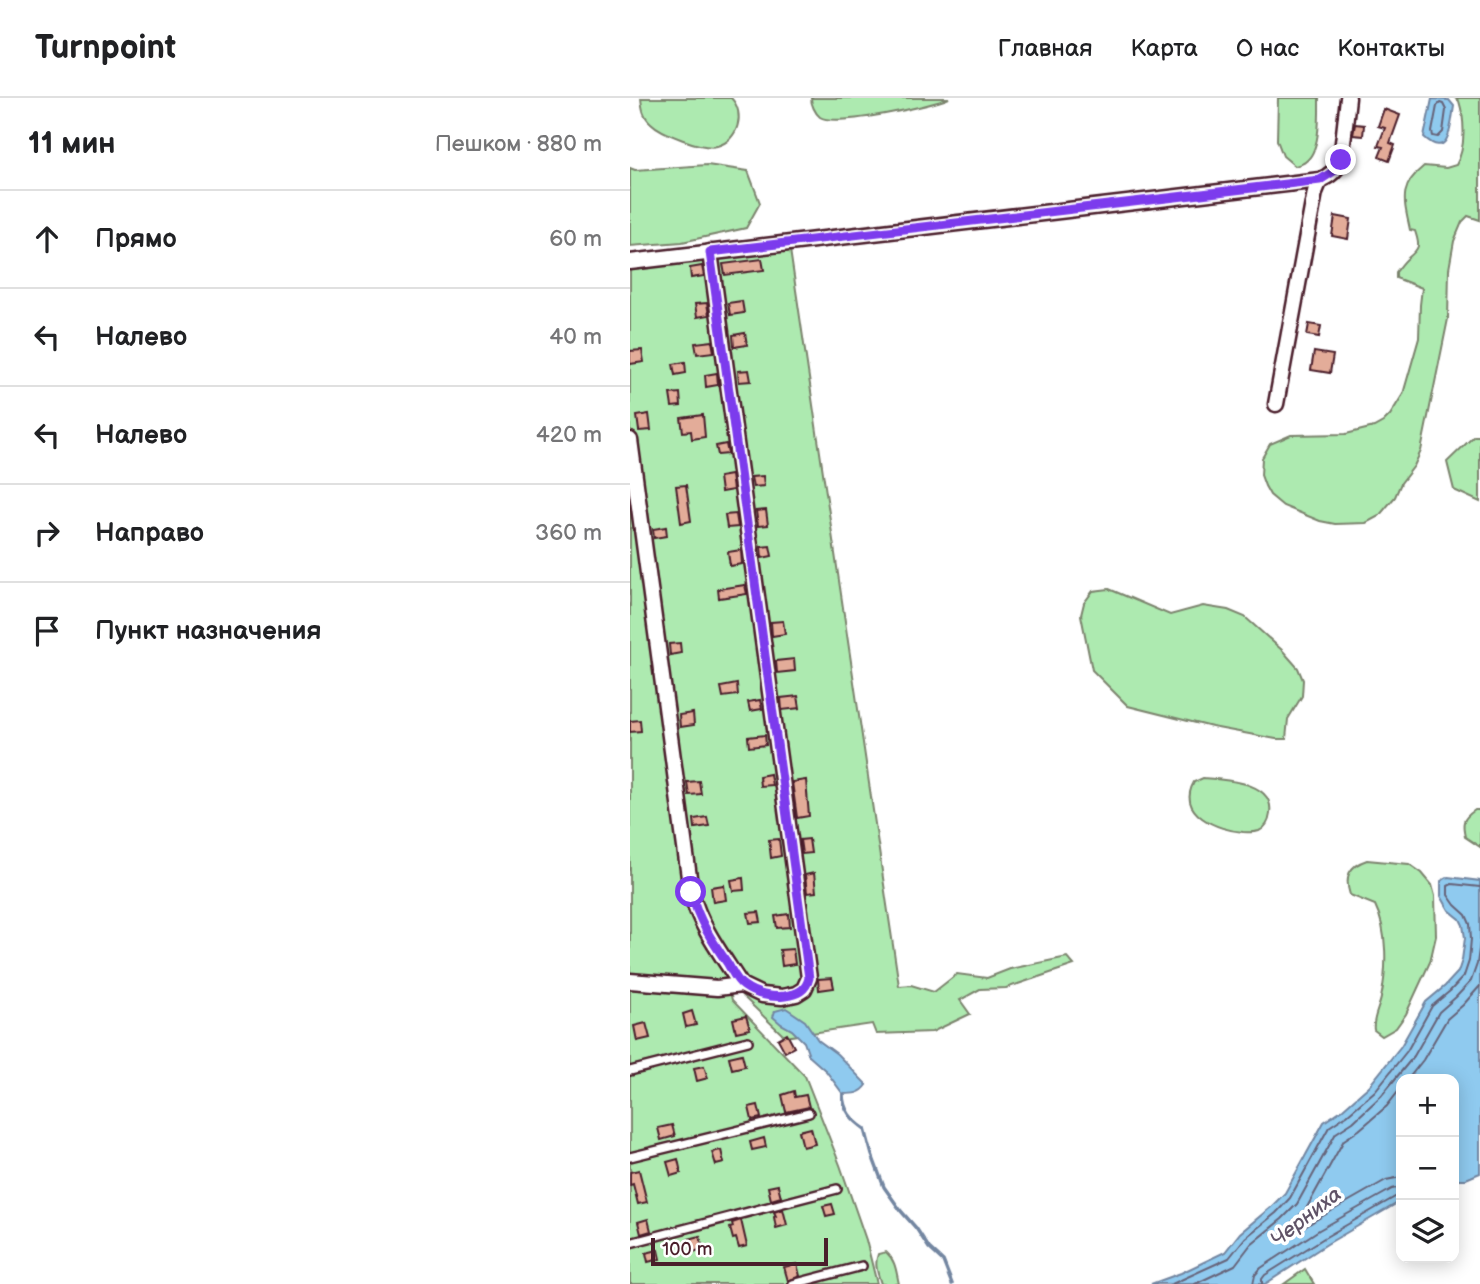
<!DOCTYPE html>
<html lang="ru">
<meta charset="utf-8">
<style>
:root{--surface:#fff;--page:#f6f6f6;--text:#202124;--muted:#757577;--line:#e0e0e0}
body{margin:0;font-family:"Balsamiq Sans",sans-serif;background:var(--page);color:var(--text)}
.controls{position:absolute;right:21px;bottom:21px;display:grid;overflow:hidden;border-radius:14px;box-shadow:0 4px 18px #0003}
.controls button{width:63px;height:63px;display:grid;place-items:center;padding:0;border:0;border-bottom:2px solid var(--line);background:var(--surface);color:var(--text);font:35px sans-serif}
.scale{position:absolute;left:21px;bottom:18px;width:177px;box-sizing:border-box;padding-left:7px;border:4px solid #4a1f2b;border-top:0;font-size:19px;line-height:24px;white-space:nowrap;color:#4a1f2b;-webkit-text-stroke:5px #fff;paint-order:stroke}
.stop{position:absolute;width:21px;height:21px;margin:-16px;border:5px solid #7c3aed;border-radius:50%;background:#fff}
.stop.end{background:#7c3aed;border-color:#fff;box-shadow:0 2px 7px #0008}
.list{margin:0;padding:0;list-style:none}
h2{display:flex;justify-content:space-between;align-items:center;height:91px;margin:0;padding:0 28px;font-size:30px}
h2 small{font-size:23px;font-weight:400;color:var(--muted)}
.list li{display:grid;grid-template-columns:46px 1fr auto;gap:21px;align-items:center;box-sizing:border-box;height:98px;padding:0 28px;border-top:2px solid var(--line)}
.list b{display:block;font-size:26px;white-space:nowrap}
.list em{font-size:23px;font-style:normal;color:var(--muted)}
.icon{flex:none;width:38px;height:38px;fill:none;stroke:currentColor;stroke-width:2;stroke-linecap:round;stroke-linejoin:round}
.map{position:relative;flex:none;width:850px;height:1186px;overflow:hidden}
header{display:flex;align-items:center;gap:42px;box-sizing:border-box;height:98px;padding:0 35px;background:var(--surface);border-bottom:2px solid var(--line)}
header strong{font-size:33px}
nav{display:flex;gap:38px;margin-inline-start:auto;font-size:24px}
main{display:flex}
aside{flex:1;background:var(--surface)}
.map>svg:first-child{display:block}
.green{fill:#adeab0;stroke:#7c846e;stroke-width:2}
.water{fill:#8fcaef;stroke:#7386a1;stroke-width:2}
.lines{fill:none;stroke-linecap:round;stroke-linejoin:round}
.shore{stroke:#666379;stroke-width:2}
.stream{stroke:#7386a1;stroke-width:3.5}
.building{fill:#e3ac99;stroke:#4a1f2b;stroke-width:2}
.lane-casing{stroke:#4a1f2b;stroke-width:12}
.street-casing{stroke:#4a1f2b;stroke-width:19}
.lane{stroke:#fff;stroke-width:7}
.street{stroke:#fff;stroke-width:14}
.route{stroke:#7c3aed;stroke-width:9}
.labels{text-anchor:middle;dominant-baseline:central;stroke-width:7;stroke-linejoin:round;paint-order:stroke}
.water-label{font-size:21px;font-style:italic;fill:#5f5266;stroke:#fff}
</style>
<header>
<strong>Turnpoint</strong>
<nav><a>Главная</a><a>Карта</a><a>О нас</a><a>Контакты</a></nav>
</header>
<main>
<aside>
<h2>11 мин<small>Пешком · 880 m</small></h2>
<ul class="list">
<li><svg class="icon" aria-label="ahead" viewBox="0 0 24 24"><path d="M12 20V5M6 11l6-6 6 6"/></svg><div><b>Прямо</b></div><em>60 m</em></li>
<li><svg class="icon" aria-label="left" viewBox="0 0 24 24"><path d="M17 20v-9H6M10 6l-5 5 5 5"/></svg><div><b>Налево</b></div><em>40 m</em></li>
<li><svg class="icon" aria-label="left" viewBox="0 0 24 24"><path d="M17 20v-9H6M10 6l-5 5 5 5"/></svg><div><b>Налево</b></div><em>420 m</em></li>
<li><svg class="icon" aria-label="right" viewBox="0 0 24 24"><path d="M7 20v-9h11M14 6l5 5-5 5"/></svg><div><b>Направо</b></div><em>360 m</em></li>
<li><svg class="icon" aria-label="arrive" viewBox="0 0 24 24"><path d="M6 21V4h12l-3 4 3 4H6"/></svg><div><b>Пункт назначения</b></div></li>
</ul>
</aside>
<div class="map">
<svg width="850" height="1186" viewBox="0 0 850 1186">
<rect width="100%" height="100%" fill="#fff"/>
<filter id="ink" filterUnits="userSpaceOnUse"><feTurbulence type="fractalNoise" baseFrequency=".0143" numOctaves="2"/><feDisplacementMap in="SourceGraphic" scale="14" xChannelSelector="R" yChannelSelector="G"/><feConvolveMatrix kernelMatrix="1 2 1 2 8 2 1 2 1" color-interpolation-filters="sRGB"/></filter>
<g filter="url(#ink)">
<g class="green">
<path d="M11,0H101C116,15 108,43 87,48C73,52 31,35 21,25C13,18 12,10 11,0Z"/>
<path d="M181,0H319C302,8 205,29 190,19C185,15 181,6 181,0Z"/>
<path d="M648,0H689C689,17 691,53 675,64C673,66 667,67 665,68L653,58L647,42Z"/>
<path d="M825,0H850V122L838,118L832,124L824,143L819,171L818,221L791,353L784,368L771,385L765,399L749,418L736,425L705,426L690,423L653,408L640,397L635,388L631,377L632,360L640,346L661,337L716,336L744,329L753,324L760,317L773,296L789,240L790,207L792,190L766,180V174C770,169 774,163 778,160C790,150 790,148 785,133L780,132C774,103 768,89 794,68L816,70L826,67C836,50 835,22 829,3Z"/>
<path d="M77,67L118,73L130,105L116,130L52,144L0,148V70L5,72Z"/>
<path d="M159,145L269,888L281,887L304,894L327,876L357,880L380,871L437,859L444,867L376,890L350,891L330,902L340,916L302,934L246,936L242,926L155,939L97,883L102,902L175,978L210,1067L236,1142L247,1186H0V157Z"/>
<path d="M844,338H850V404L824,392L817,364Z"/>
<path d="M479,491L540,517L573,508L598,512L615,519L653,553L668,570L673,582L672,598L658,621L656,641H646L582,629L498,608L462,572L451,517L454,505L463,493Z"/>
<path d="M573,680C595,682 645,683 640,716C639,724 636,730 629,733C624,735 619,734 613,734C588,732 546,716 564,684Z"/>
<path d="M845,712H850V749L835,739C832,725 832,721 845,712Z"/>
<path d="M737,762L779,766L792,775L802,787L805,798L806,838L800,864L776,916L766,930L752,938L744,932C742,922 749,910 751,900C757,872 758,833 745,807L720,797C714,778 719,768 737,762Z"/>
<path d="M256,1154C266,1163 266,1173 269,1186H251C248,1176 244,1167 248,1156Z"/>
<path d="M675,1171L684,1186H654Z"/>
</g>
<g class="water">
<path d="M802,1L819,2L824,8C821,26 820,63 794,39Z"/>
<path d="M818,779L850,783V1075L836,1081H824V981H771V1103L697,1146L635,1186H521L551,1175L595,1154L610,1135L641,1109L655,1095L694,1024L713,1011L739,988L771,948L796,904L815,888L828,874L832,862L835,840L833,827L830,821L819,812L811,798V783Z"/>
<path d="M156,910L175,923L188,942L207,956L237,987C231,996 223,996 213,996L196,973L179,958L174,944L162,932L151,926L143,919L145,913Z"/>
</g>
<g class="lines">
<g class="shore">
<path d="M810,5L813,6L816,12L813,34L808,39L803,38L802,34L807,8Z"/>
<path d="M778,981L793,962L817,921L833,907L850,888"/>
<path d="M771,990L757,1008L729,1032L714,1042L676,1111L648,1138L647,1142L652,1144L684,1123L756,1082L771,1079"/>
<path d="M542,1186L599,1160L615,1140L646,1115L660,1100L699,1029L717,1017L745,993L777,953L802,908L820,893L834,878L839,863L841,841L840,826L836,817L825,807L818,797V788L822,786L850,789"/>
<path d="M565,1186L605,1167L621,1146L652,1121L667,1106L706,1035L723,1024L751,998L784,958L809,914L826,899L841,883L847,866L850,844"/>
<path d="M623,1186L625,1177L631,1170L689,1132L762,1091L771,1089"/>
<path d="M632,1186V1181L635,1177L694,1140L765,1099L771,1098"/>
</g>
<path class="stream" d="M213,996C213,1012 222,1022 235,1031L242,1057L254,1089L271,1113L286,1130L299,1150L313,1163L322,1186"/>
</g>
<g class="building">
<path d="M754,11L770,17L760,45L765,47L759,63L749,59L753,49L748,48L755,30L748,28Z"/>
<path d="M725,26L734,27L733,38L723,37Z"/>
<path d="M705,118L721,121L718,141L702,138Z"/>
<path d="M132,161L134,172L95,177L93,166Z"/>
<path d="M72,168L74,178L61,180L60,170Z"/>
<path d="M112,203L114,215L100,217L98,205Z"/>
<path d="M77,205L79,217L67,219L65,206Z"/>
<path d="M679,226L691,228L689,239L677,237Z"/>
<path d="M115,235L117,247L104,249L103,237Z"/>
<path d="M82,243L84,254L67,256L65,245Z"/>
<path d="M12,252L14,264L0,266V253Z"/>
<path d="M684,254L703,257L700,275L681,272Z"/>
<path d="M55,264L56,275L45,277L43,266Z"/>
<path d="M119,272L121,283L109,284L108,273Z"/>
<path d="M87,275L88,287L76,289L75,277Z"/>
<path d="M50,295L51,308L42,309L40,296Z"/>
<path d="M19,316L21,332L9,333L7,318Z"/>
<path d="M73,317L75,339L62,341L61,333L53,334L51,320Z"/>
<path d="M96,346L98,356L88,357L86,348Z"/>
<path d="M101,377L103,392L91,394L89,379Z"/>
<path d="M133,378L134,388L123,389L121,379Z"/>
<path d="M56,387L61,423L51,425L46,388Z"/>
<path d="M136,412L138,427L128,428L126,413Z"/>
<path d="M106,416L108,429L97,430L95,417Z"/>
<path d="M36,429L37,438L24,440L23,431Z"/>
<path d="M140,448L142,458L132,460L131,449Z"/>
<path d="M111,452L112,466L100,468L98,454Z"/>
<path d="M115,487L117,496L89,500L88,491Z"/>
<path d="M153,523L155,536L142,538L141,524Z"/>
<path d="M50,545L51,555L40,557L39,546Z"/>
<path d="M164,561L165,573L147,575L146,563Z"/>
<path d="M107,586L108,597L93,599L91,589Z"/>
<path d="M168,598L170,610L152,612L151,600Z"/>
<path d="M130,602L132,611L120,613L118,604Z"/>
<path d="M63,615L64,627L50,629L49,617Z"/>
<path d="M10,622L11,633L0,634V623Z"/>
<path d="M135,637L136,647L119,649L118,639Z"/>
<path d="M140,676L142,687L130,688L129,678Z"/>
<path d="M176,682L179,718L167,720L162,684Z"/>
<path d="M69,683L71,696L59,697L57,684Z"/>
<path d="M77,719L79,728L65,730L64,721Z"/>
<path d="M149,741L151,758L141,760L139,742Z"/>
<path d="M179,741L181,755L172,756L170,742Z"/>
<path d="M184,775L186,794L177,795L175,777Z"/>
<path d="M113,780L114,792L103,793L101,782Z"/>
<path d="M94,787L96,802L83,804L81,789Z"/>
<path d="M129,814L131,824L120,825L118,815Z"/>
<path d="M159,816L160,829L147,830L145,818Z"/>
<path d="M163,851L165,866L152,868L150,852Z"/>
<path d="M202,880L204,890L189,892L188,881Z"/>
<path d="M62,913L66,927L56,929L53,916Z"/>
<path d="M116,918L120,931L106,934L103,921Z"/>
<path d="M16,925L20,940L7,943L4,928Z"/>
<path d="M157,936L164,949L155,954L148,941Z"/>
<path d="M112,956L115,968L102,971L99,959Z"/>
<path d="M74,968L78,980L67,983L64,970Z"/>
<path d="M164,993L165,999L176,997L179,1009L156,1014L152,997Z"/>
<path d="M128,1007L131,1020L122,1022L119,1009Z"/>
<path d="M42,1027L45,1038L31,1042L28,1030Z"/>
<path d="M181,1030L185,1046L173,1049L169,1033Z"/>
<path d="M134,1040L136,1049L122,1052L120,1044Z"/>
<path d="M91,1052L94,1065L86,1067L82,1054Z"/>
<path d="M48,1061L51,1075L41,1078L37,1064Z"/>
<path d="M9,1072L17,1104L8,1106L3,1086L0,1087V1074Z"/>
<path d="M148,1087L151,1099L141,1102L138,1089Z"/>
<path d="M202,1106L205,1116L196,1118L193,1108Z"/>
<path d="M153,1111L157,1127L146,1130L144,1119L146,1118L144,1114Z"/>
<path d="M18,1121L21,1133L11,1136L8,1124Z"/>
<path d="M111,1122L117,1148L109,1150L106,1140L103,1141L100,1130L103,1129L102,1125Z"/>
<path d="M70,1138L73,1151L63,1154L59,1141Z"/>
<path d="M28,1152L30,1161L18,1164L16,1155Z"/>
<path d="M167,1166L170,1178L158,1183L154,1169Z"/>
</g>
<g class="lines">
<g class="lane-casing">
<g id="lane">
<path d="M0,973L118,943"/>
<path d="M0,1059L179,1015"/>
<path d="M0,1145L207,1091"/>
<path d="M163,1186L232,1168"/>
</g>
</g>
<g class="street-casing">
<g id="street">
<path d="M0,164L690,82C700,78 707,72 711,62L718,0"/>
<path d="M646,306L685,94L690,82"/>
<path d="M0,342L61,794C70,829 92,857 111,887"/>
<path d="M0,883L87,890L111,887L132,897L152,899L166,896L174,891L179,880L80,154"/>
</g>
</g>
<use href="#lane" class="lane"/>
<use href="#street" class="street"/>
</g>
</g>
<g class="lines" filter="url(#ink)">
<path class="route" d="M61,794C68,822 82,843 98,866C102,873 107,884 114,888C125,896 141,900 155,898C167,896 176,893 179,880L80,154L690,82L704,73L711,62"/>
</g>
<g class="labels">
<g class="water-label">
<text transform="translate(676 1119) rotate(-38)">Черниха</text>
</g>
</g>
</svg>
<div class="controls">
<button>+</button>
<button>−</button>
<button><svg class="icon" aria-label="layers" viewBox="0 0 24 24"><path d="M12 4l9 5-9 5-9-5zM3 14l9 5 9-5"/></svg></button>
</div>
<div class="scale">100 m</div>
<div class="stop" style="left:61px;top:794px"></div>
<div class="stop end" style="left:711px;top:62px"></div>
</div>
</main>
